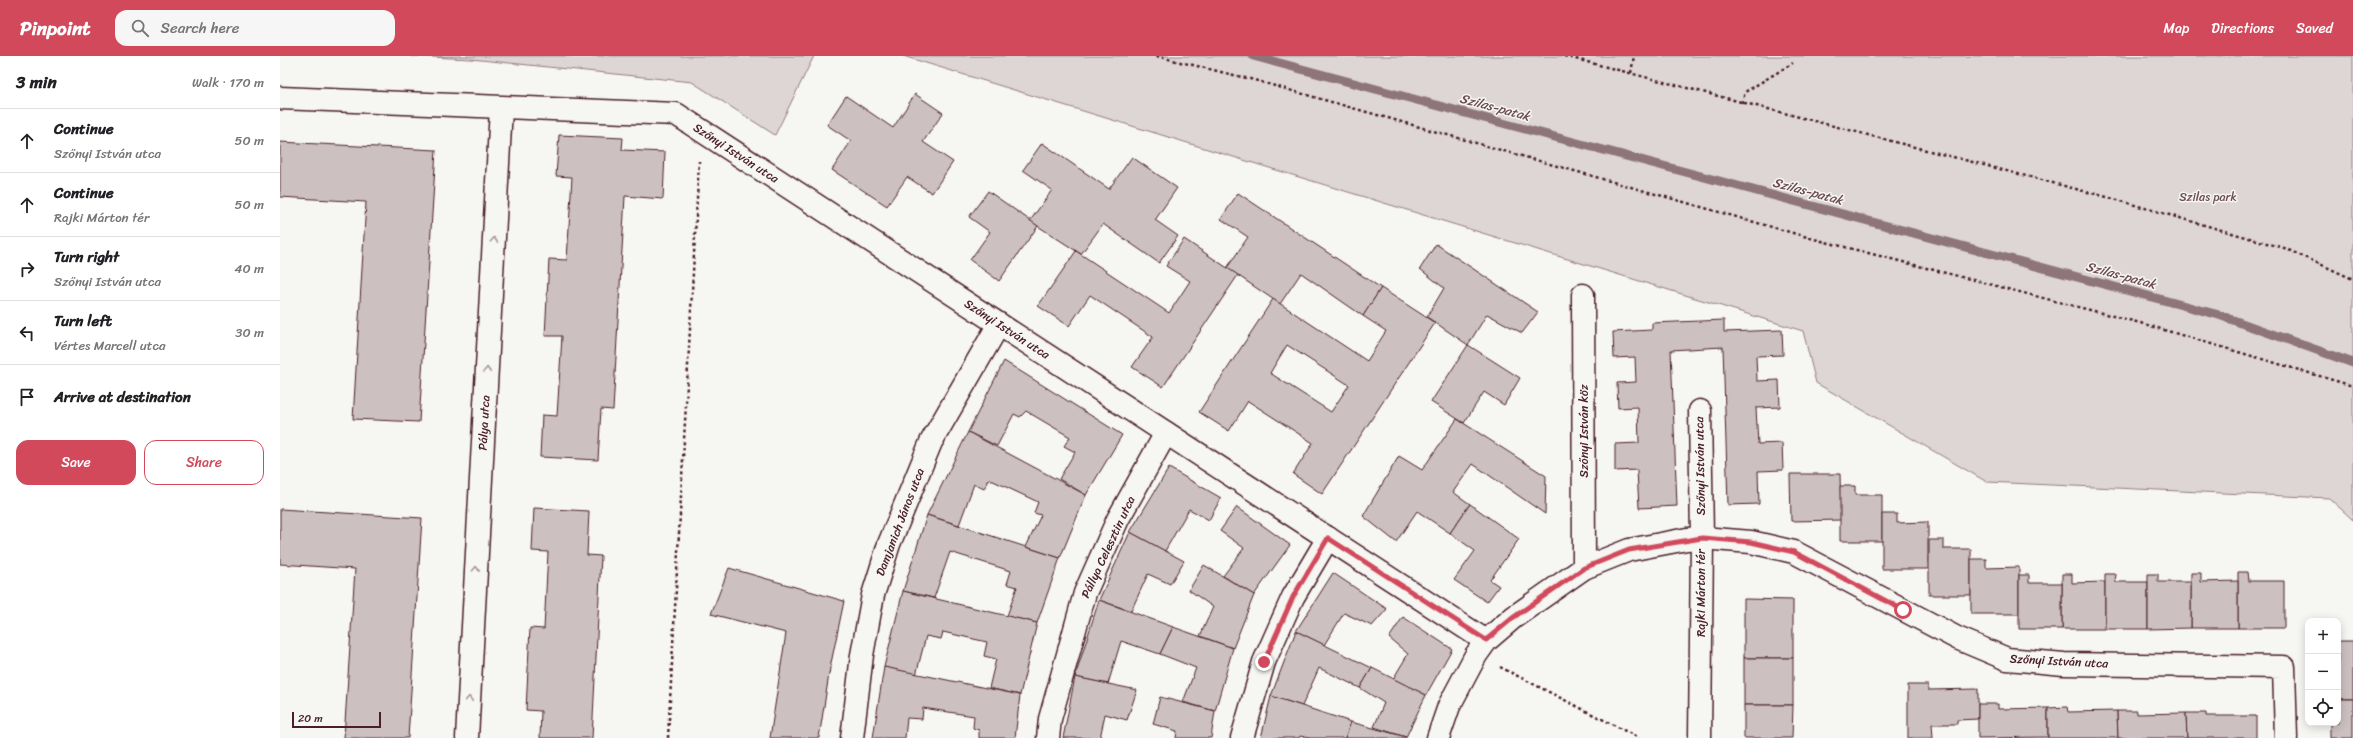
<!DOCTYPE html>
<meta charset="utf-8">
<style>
:root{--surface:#fff;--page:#f6f6f6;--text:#202124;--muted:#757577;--line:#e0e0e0;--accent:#d1495b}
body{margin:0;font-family:Sriracha,sans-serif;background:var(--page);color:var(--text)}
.controls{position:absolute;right:12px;bottom:12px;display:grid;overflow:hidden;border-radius:8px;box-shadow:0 2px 10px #0003}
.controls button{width:36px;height:36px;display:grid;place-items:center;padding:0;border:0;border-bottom:1px solid var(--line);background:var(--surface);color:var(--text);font:20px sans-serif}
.scale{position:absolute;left:12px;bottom:10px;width:89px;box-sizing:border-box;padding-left:4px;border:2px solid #4a1f2b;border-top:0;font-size:11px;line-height:14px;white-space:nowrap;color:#4a1f2b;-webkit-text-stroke:3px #f6f6f2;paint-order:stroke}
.stop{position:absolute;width:12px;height:12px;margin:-9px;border:3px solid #d1495b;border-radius:50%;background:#fff}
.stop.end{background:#d1495b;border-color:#fff;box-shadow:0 1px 4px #0008}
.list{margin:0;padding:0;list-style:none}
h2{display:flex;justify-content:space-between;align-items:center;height:52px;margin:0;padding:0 16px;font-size:17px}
h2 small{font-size:13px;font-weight:400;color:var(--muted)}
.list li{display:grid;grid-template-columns:26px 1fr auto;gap:12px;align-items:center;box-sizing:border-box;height:64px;padding:0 16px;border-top:1px solid var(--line)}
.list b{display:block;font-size:15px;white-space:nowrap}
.list p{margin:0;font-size:13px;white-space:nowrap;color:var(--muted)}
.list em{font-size:13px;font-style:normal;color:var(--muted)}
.actions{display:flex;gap:8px;padding:12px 16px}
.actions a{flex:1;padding:9px 0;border:1px solid var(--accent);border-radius:12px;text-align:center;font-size:14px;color:var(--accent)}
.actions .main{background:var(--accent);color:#fff}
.icon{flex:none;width:22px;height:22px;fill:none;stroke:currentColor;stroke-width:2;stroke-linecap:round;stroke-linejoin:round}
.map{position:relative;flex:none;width:2073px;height:682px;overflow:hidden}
header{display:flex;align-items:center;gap:24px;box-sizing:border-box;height:56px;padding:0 20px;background:var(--accent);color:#fff}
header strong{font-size:19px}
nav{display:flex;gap:22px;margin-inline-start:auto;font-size:14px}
.search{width:280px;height:36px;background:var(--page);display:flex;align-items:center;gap:10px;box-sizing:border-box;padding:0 14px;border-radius:12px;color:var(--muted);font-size:15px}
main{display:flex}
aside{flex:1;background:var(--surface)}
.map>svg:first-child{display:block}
.green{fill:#ddd6d5;stroke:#947a80}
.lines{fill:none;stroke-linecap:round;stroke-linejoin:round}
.stream{stroke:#8e747a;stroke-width:9}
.building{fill:#ccc1c0;stroke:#4a1f2b;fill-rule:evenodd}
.street-casing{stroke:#4a1f2b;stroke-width:25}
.path{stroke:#4a1f2b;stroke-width:2.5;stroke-dasharray:3 3;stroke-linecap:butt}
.street{stroke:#f6f6f2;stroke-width:22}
.oneway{stroke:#a99598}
.route{stroke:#d1495b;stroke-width:5}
.labels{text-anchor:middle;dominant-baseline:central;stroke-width:3;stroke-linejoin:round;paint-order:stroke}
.street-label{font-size:12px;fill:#4a1f2b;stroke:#f6f6f2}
.park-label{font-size:12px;fill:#6f4d56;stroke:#f6f6f2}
.water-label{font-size:13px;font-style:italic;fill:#6c4a52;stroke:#f6f6f2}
</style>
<header>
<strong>Pinpoint</strong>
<div class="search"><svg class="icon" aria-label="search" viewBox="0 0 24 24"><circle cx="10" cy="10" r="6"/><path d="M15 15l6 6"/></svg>Search here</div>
<nav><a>Map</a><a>Directions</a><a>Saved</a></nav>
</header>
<main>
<aside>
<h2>3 min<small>Walk · 170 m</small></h2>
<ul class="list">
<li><svg class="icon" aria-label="ahead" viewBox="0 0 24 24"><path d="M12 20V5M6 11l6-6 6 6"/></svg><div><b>Continue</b><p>Szőnyi István utca</p></div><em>50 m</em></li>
<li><svg class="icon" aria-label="ahead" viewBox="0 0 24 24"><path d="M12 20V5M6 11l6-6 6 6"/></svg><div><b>Continue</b><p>Rajki Márton tér</p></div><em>50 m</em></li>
<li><svg class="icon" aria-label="right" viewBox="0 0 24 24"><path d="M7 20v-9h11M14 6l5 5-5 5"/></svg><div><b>Turn right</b><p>Szőnyi István utca</p></div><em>40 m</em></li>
<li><svg class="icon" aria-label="left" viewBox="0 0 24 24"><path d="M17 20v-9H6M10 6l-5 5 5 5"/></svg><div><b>Turn left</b><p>Vértes Marcell utca</p></div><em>30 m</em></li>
<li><svg class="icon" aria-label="arrive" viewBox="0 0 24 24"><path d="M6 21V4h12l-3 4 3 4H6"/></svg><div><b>Arrive at destination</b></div></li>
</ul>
<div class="actions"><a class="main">Save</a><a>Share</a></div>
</aside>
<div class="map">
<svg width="2073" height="682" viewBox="0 0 2073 682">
<rect width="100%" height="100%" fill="#f6f6f2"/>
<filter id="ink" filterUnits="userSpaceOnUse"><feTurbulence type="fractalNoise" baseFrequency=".025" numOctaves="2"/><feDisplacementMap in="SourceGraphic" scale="8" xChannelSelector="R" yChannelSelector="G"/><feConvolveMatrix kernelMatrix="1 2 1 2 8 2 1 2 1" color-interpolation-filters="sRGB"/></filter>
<g filter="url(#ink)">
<g class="green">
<path d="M130,0H534L495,79L412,26L191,3Z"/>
<path d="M623,0H2073V464L2049,442L1707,426L1536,327L1523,275Z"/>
</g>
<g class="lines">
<path class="stream" d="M973,0L1939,259L2073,307"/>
</g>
<g class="building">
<path d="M635,38L663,57L643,86L673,106L652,137L627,121L607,150L552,114L571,85L547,69L566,40L613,72Z"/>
<path d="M279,79L343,82L342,94L385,96L383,143L345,140L333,354L321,353L318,404L260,401L262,359L277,360L282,280H265L269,203L287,204L292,121L276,120Z"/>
<path d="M0,86L156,94L139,366L73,363L86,146L0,141Z"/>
<path d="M762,87L829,133L852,101L897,132L875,164L898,180L879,207L823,168L801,198L750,165L772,134L743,114Z"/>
<path d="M708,135L758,170L719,225L690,204L710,176L689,161Z"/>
<path d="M958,137L1101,232L1083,260L1021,217L1000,248L947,212L968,181L941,163Z"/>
<path d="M904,183L958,219L883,331L852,311L873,281L810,239L789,270L758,250L796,195L889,257L910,225L886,210Z"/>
<path d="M1156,188L1258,256L1242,277L1207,258L1188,289L1147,261L1164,232L1140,213Z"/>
<path d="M1101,232L1155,267L1042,438L1013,418L1033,387L968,345L949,375L919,356L993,243L1087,305L1106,275L1083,260ZM1007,289L1069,329L1051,356L990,317Z"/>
<path d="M1444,264V276L1502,274L1503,299L1476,300L1477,325L1499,324L1500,351L1476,352L1478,388L1502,387L1503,414L1478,415L1479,448L1448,449L1443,291L1391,294L1397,450L1359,452L1357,414L1335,415V388L1359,387L1358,351L1338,352L1337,327L1356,326L1355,301L1334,302L1333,276L1372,274V267Z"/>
<path d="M1188,289L1240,322L1224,349L1204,336L1184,367L1151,346Z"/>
<path d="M724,305L842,379L806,439L779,423L795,396L784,390L790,381L746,355L740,361L734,358L717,390L688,376Z"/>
<path d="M1177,363L1266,420L1265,458L1193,408L1173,436L1190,448L1170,477L1137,455L1116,486L1083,460L1119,400L1142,414Z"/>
<path d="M688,376L806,439L780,502L746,491L761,459L754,457L758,446L709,423L704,433L694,428L679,469L647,459Z"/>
<path d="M889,412L941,442L929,464L909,453L885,495L850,476Z"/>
<path d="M1510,418H1560L1561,464L1511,465Z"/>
<path d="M1560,430H1575V439H1602V485H1560Z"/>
<path d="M1190,448L1239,483L1210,524L1219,530L1207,546L1174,524L1195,495L1170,477Z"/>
<path d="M957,451L1010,489L974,539L943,520L964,492L940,475Z"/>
<path d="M254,452L309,455L307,499L321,500L312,682H260L261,655L246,654L250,572L264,573L268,496L252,495Z"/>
<path d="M0,453L142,462L128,682H64L75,513L0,508Z"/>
<path d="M1602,458H1617V467L1648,466V513H1602Z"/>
<path d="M647,459L780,502L757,567L727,560L737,531L727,528L731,515L670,496L654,542L623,535Z"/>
<path d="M850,476L904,505L890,528L868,518L851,555L819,544Z"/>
<path d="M1649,484H1664V493H1691V539H1649Z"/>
<path d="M1691,503H1706V512L1739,511V558H1691Z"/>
<path d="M924,509L974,539L953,592L920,580L933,551L909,534Z"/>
<path d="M449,512L564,545L550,612L539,682H490L506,577L431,558Z"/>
<path d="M1958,516H1968L1969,525H2004V572H1958Z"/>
<path d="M1053,517L1107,553L1092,570L1064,557L1044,589L1016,575Z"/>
<path d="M1911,517H1921V526L1958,525V572H1911Z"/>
<path d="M1782,518H1792V527L1825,526V573H1782Z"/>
<path d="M1825,518H1836L1835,526H1868V573H1825Z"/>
<path d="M1868,518H1878V526H1911V572L1868,573Z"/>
<path d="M1739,519H1749V527H1782V573H1739Z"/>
<path d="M623,535L757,567L740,639L709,632L716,603L704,600L707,586L663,576L661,583L646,580L636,619L604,611Z"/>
<path d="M1464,543L1513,544V602H1464Z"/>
<path d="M819,544L893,571L880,598L841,585L828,628L795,621Z"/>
<path d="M1123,561L1172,593L1146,639L1113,623L1128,598L1109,582Z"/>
<path d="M893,571L953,592L935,655L903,646L916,612L880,598Z"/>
<path d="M1016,575L1092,612L1080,632L1039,612L1022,650L991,640Z"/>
<rect x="2058" y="585" width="15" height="58"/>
<rect x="1464" y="602" width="49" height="47"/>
<path d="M604,611L740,639L735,682H699V674L693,672L694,660L643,652L642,663L627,662L625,682H593Z"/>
<path d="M1092,612L1146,639L1126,681L1094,671L1104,647L1080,632Z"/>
<path d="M795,621L857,634L847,664L825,658L820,682H783Z"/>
<path d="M1628,629H1648V634L1698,633V663L1677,664V668H1652L1653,682H1628Z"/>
<path d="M991,640L1071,666L1065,682H1030L1020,680L1019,682H981Z"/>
<path d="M880,641L935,655L931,682H896L897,675L873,668Z"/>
<path d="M2058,643H2073V682H2050V667H2058Z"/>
<path d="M1698,648H1718V653L1768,652V681L1698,682Z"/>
<path d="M1464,649H1513L1512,682H1464Z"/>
<path d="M1787,651L1788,656L1837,655L1838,682H1768V652Z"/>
<path d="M1837,655H1857V658L1906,657L1907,682H1838Z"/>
<path d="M1906,657H1926V660H1976V682H1907Z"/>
<path d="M1071,666L1126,681V682H1065Z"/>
</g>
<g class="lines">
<g class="street-casing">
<g id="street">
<path d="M0,42L396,58L1206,585"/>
<path d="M1303,239L1304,512"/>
<path d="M1420,355L1422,482L1420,682"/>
<path d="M187,682L221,52"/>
<path d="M572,682L582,599L593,539L609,488L651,386L719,268"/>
<path d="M768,682L770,663L805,537L838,463L886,377"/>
<path d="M962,682L984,606L1013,541L1048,482"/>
<path d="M1158,682L1169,650L1196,599L1206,585L1234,561L1304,512L1349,494L1407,483L1422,482L1471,486L1514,496L1677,582L1727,603L1784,608L2004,611L2006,682"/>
</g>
</g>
<g class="path">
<path d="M876,0L974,24L1534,183L1864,268L2073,330"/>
<path d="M1284,0L1827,141L2004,192L2073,223"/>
<path d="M1351,17L1354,0"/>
<path d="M1462,47L1465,36L1513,7"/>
<path d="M1220,611L1359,682"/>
<path d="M388,682L419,105"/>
</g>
<use href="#street" class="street"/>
</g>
<defs><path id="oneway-chevron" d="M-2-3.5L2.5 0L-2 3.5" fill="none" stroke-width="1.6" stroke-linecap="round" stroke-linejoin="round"/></defs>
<g class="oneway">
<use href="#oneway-chevron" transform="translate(214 184) rotate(-87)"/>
<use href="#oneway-chevron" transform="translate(207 314) rotate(-87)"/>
<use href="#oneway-chevron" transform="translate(196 513) rotate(-87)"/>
<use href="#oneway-chevron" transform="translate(189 643) rotate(-87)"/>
</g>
</g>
<g class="lines" filter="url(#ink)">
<path class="route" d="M984,606L1013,541L1048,482L1206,584L1234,561L1304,512L1349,494L1422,482L1471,486L1514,496L1623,554"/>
</g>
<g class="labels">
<g class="street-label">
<text transform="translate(456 97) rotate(33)">Szőnyi István utca</text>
<text transform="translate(727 273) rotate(33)">Szőnyi István utca</text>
<text transform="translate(204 367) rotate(-87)">Pálya utca</text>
<text transform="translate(1304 375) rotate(-90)">Szőnyi István köz</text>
<text transform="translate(1420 410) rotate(-91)">Szőnyi István utca</text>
<text transform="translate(620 466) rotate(-69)">Damjanich János utca</text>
<text transform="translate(828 491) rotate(-65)">Pállya Celesztin utca</text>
<text transform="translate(1421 537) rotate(-90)">Rajki Márton tér</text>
<text transform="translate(1779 605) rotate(3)">Szőnyi István utca</text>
</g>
<g class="park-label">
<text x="1928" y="141">Szilas park</text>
</g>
<g class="water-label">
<text transform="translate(1215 51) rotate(15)">Szilas-patak</text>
<text transform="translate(1528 135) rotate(15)">Szilas-patak</text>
<text transform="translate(1841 219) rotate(15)">Szilas-patak</text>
</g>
</g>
</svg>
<div class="controls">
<button>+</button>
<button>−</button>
<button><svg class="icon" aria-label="locate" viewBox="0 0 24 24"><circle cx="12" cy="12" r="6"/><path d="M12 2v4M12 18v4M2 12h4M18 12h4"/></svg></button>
</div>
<div class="scale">20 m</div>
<div class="stop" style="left:1623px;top:554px"></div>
<div class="stop end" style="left:984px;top:606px"></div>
</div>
</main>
